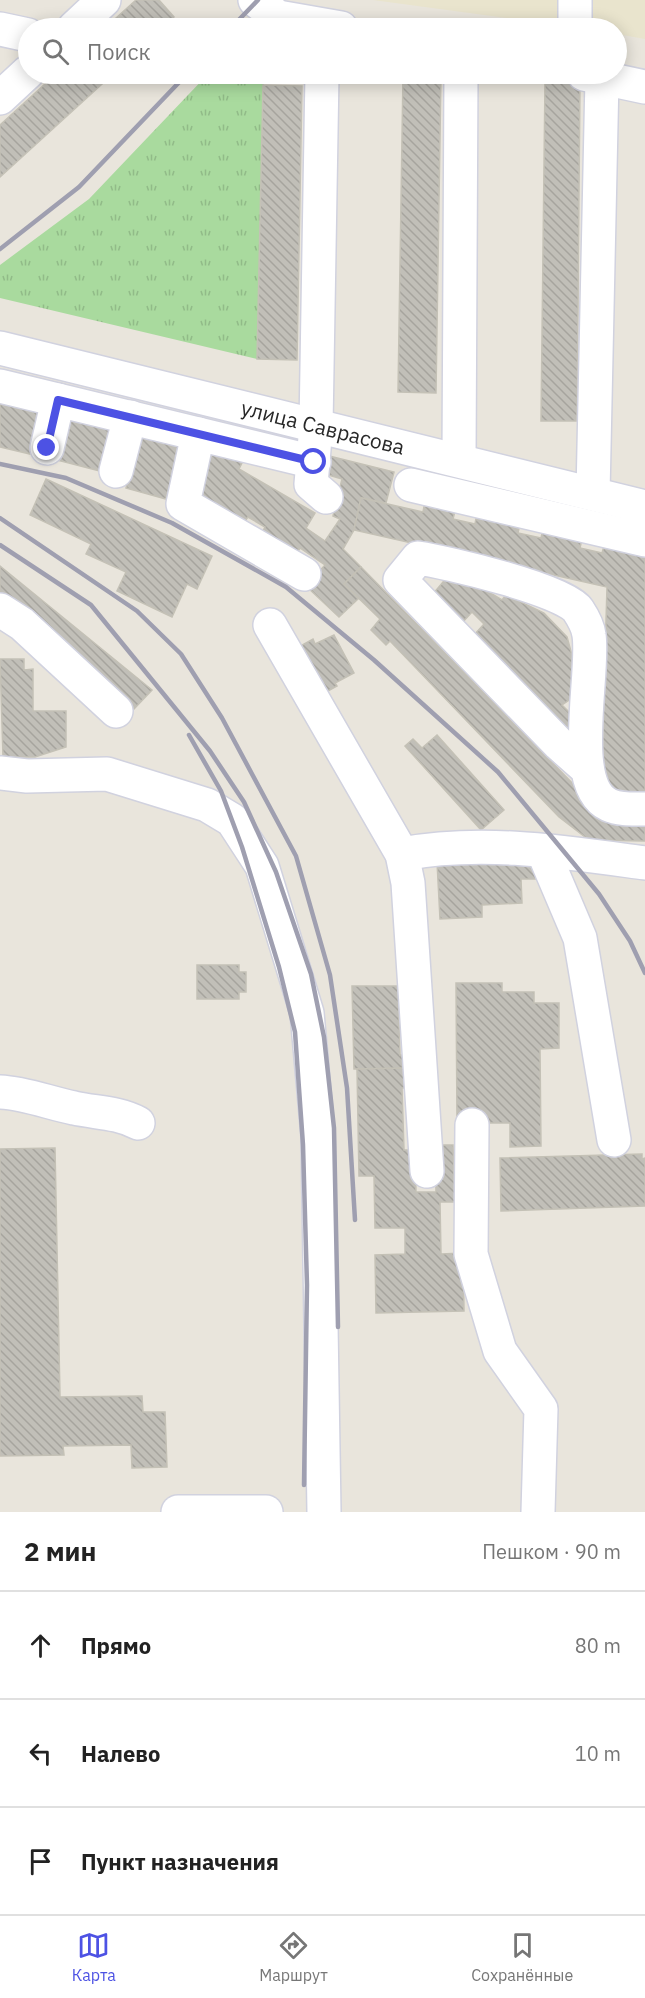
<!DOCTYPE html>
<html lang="ru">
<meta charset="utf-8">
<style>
:root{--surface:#fff;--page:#f6f6f6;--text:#222;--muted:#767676;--line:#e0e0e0;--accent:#4d52e4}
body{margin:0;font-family:"IBM Plex Sans",sans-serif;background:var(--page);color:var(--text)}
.stop{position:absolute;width:18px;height:18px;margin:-14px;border:4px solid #4d52e4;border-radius:50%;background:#fff}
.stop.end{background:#4d52e4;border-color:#fff;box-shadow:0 2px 6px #0008}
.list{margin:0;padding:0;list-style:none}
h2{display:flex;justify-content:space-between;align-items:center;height:78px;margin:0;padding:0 24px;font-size:26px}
h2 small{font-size:20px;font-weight:400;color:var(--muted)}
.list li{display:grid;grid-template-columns:39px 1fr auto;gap:18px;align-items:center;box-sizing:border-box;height:108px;padding:0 24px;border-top:2px solid var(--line)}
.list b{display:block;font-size:22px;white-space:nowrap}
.list em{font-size:20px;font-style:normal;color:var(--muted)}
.icon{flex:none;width:33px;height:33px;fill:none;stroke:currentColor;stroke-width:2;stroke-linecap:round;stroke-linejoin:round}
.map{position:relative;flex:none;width:645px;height:1512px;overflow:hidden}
.search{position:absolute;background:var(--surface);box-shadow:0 3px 15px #0003;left:18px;right:18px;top:18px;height:66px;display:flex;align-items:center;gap:15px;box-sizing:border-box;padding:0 21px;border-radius:33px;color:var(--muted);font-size:22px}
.sheet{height:402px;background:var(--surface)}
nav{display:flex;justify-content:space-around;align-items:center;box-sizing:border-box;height:84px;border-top:2px solid var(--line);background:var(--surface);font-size:16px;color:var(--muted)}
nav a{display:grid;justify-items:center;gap:3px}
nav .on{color:var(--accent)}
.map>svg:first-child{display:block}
.education{fill:#e9e4cd}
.grass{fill:url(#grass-tufts)}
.building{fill:url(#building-back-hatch);stroke:#c4c1b6;stroke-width:1.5}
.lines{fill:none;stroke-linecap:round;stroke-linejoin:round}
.minor-casing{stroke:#d1d2df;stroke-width:36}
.minor{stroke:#fff;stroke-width:33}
.rail{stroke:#9f9fb0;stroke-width:4.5}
.route{stroke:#4d52e4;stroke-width:8}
.labels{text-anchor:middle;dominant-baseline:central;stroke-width:4.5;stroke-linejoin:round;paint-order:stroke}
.street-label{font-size:21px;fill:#282828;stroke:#fff}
</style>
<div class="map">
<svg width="645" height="1512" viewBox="0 0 645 1512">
<defs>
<pattern id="grass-tufts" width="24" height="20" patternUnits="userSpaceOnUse" patternTransform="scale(1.5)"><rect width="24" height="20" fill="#a9da9e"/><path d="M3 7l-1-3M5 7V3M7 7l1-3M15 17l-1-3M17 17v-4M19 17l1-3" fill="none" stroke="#91bb88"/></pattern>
<pattern id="building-back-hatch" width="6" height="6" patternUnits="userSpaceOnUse" patternTransform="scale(1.5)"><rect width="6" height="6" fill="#c1bfb8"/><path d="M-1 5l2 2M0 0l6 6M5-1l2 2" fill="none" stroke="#a6a49e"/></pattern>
</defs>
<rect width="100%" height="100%" fill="#e9e5dc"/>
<path class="education" d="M373,0H645V39L617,34L616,28H581Z"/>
<path class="grass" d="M208,74L264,75L257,359L0,298V265L89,199Z"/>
<g class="building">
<path d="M136,0H159L174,17L161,28H105Z"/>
<path d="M56,74H113L0,177V125Z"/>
<path d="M403,74H441L436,393L398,392Z"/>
<path d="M545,81H580L577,421H541Z"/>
<path d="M263,85L302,86L297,360L257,359Z"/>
<path d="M0,396L42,406L30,454L0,447Z"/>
<path d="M68,414L111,425L100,471L57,460Z"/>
<path d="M143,430L182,442L166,499L126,488Z"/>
<path d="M208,449L244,459L239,469L315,513L306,528L325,541L340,519L333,516L342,479L325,474L329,456L394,472L386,503L361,498L354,530L343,549L361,567L344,584L359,598L339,617L306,586L325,565L300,548L292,561L257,542L265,527L248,517L245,521L238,516L232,526L195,506Z"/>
<path d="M46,479L212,556L197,589L187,584L172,617L117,591L126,572L86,554L91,544L30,515Z"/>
<path d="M426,496L457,503L453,519L475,524L478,508L521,518L518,533L541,538L544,525L583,534L580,548L602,553L606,539L645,548V794L601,793L607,587L354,530L361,498L423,512Z"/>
<path d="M0,566L152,690L134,709L0,599Z"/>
<path d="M361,567L579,790L645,814V841L589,840L559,817L390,641L386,645L371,630L380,619L344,584Z"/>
<path d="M449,575L482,588L502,600L506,595L544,613L567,637L572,655V698L562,705L577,720L568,733L475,634L484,624L472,612L462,623L433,594Z"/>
<path d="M334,635L354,673L335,683L337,686L319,696L295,649L313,639L315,644Z"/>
<path d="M0,659H24V670L33,669V711H66V747L35,757H3Z"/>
<path d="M437,735L504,810L481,830L405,746L413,739L422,748Z"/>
<path d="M537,857L538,879H521L522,903L482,905V917L440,919L437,862Z"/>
<path d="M197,965H239V972H246V992H239V999H197Z"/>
<path d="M456,983H502V992H534V1003H559V1048L540,1049L541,1146L510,1147V1123H457Z"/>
<path d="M352,986H398L400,1055H412L413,1068L354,1069Z"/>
<path d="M413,1068V1088H402L404,1150H415L416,1192H436L435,1145H453L455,1202H440L441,1254L463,1253L464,1311L376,1313L375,1255L405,1254V1228H375L374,1176H359L357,1069Z"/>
<path d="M55,1148L60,1397L142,1396L143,1412H165L167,1467L132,1468L131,1445L63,1446L64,1455L0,1456V1149Z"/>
<path d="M642,1154V1159L645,1158V1206L501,1211L500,1158Z"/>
</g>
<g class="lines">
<g class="minor-casing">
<g id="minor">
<path d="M255,0L278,17L341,28"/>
<path d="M74,28L104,0"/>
<path d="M575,28V0"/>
<path d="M0,29L28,35"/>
<path d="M322,74L316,426L311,484L326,497"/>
<path d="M584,74L645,87"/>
<path d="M0,98L28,72"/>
<path d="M0,348L645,507"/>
<path d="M0,386L314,462"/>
<path d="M198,434L183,504L304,574"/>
<path d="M47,448L58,400"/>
<path d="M459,459L461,74"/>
<path d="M116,471L130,417"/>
<path d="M411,485L645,540"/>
<path d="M593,493L602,78"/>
<path d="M0,610L22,624L116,711"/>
<path d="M270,625L402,854L408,883L427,1171"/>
<path d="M586,768L559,744L400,580L418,558C446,562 565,590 578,610C582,616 588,627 589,635C595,674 567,786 609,805C620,810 633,809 645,809"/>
<path d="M0,773L27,776L107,774L207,805L232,820L262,866L307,1013L318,1136L324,1512"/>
<path d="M543,851L580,938L614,1140"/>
<path d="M402,854C483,839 564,852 645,863"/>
<path d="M0,1092C25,1093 49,1103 74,1108C96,1113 117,1112 138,1123"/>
<path d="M472,1125L471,1254L500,1351L541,1409L538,1512"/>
<path d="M178,1512H266"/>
</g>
</g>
<use href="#minor" class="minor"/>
<g class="rail">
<path d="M231,28L258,0"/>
<path d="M0,249L79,187L187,74"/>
<path d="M0,464L66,478L172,523L286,587L374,660L498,772L599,894L630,941L645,973"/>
<path d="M0,518L137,611L181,654L222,718L296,856L330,975L347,1088L355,1220"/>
<path d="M0,545L91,605L210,751L244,802L276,872L311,974L324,1037L334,1128L338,1327"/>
<path d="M189,735L221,791L242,847L279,967L295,1032L303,1145L307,1285L304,1485"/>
</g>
</g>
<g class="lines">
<path class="route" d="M47,448L58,400L314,462"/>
</g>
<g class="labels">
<g class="street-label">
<text transform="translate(323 427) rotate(14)">улица Саврасова</text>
</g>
</g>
</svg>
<div class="stop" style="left:314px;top:462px"></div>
<div class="stop end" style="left:47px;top:448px"></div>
<div class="search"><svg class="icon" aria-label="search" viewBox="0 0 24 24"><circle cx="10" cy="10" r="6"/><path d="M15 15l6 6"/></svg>Поиск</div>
</div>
<section class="sheet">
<h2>2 мин<small>Пешком · 90 m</small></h2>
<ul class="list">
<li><svg class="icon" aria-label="ahead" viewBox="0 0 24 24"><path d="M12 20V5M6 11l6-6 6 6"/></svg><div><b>Прямо</b></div><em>80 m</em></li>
<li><svg class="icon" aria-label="left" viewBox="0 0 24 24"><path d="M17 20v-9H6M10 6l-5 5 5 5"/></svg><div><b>Налево</b></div><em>10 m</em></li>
<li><svg class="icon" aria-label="arrive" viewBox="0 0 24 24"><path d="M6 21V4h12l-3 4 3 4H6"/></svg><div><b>Пункт назначения</b></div></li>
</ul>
</section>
<nav>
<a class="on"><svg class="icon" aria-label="map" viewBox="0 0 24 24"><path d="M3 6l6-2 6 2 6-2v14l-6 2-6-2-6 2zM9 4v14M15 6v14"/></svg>Карта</a>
<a><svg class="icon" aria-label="directions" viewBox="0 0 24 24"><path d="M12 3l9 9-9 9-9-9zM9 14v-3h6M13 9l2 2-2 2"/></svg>Маршрут</a>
<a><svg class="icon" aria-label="saved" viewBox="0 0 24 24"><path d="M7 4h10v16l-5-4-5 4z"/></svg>Сохранённые</a>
</nav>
